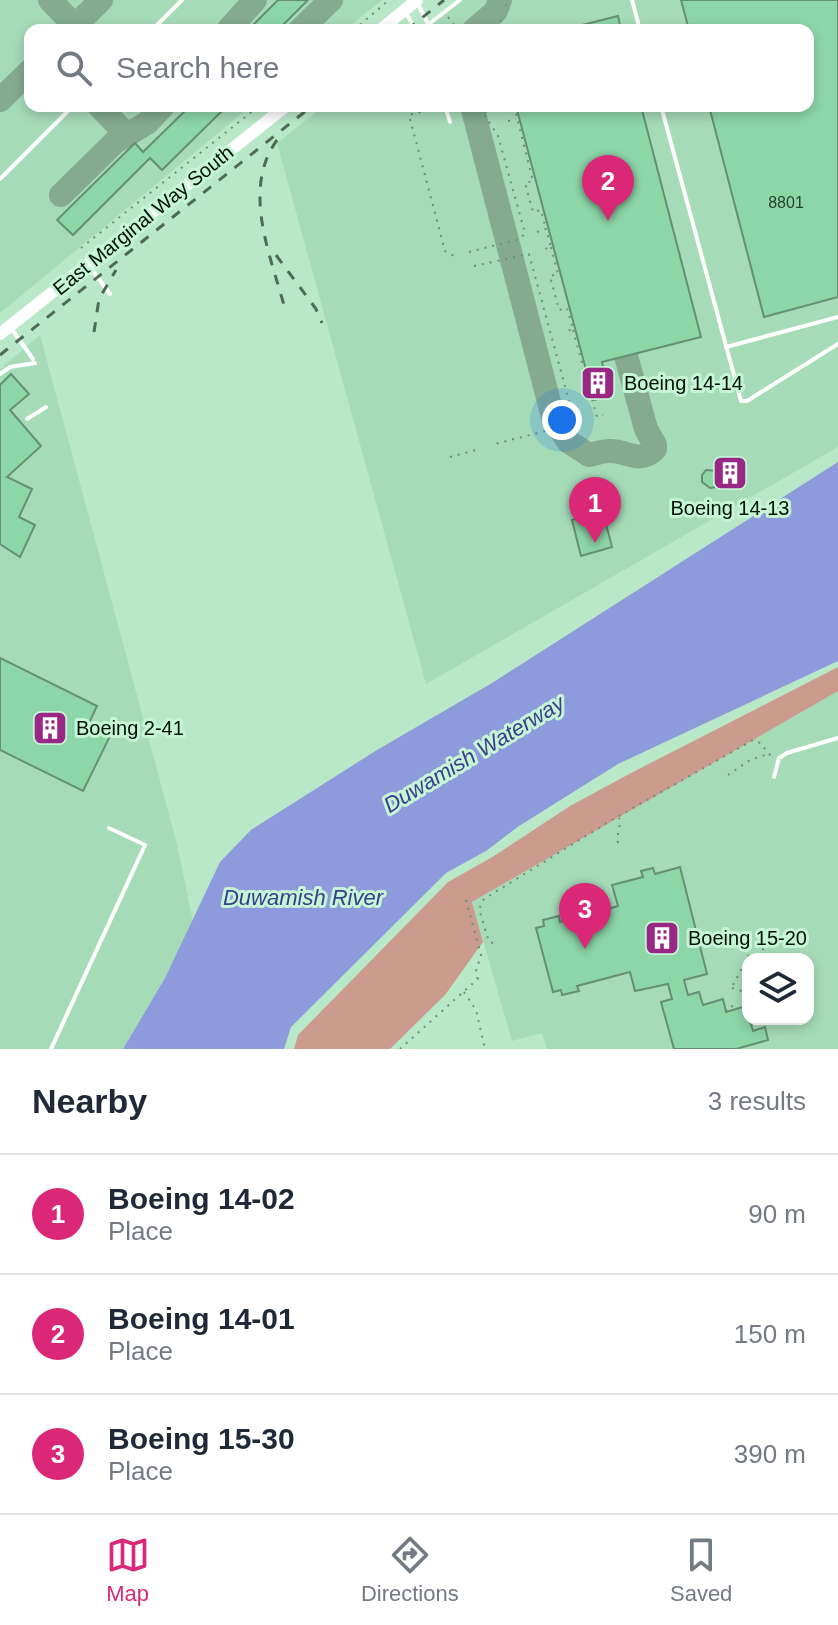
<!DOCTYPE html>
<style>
:root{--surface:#fff;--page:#f2f2f3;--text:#1f2937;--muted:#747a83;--line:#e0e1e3;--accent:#db2777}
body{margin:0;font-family:Helvetica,sans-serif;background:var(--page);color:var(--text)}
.controls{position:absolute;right:24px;bottom:24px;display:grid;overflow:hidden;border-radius:16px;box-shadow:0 4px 12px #0003}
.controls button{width:72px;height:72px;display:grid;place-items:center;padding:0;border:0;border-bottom:2px solid var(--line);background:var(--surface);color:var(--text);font:40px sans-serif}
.you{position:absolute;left:562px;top:420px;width:28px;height:28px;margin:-20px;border:6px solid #fff;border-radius:50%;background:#1a73e8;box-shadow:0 0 0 12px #1a73e833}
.badge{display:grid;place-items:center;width:52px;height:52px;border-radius:50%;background:var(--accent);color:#fff;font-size:26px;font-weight:700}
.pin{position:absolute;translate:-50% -66px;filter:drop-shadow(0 2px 4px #0008)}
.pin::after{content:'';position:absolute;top:42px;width:28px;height:24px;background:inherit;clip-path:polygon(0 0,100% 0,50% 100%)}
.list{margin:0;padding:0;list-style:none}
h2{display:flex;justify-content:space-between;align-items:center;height:104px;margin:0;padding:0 32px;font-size:34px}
h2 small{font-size:26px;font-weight:400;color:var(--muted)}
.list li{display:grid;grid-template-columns:52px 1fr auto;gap:24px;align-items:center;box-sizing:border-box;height:120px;padding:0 32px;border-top:2px solid var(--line)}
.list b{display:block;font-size:30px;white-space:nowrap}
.list p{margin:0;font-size:26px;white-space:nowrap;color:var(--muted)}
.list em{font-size:26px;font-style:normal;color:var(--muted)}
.icon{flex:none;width:44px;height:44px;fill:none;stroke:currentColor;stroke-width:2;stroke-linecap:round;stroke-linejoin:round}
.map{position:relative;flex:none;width:838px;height:1049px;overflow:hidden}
.search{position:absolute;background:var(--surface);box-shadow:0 4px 12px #0003;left:24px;right:24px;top:24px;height:88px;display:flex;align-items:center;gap:20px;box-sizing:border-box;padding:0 28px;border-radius:16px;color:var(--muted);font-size:30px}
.sheet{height:464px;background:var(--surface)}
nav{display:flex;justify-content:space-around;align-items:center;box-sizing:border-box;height:112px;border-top:2px solid var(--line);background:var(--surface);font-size:22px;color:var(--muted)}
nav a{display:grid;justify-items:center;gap:4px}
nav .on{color:var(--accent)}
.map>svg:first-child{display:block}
.built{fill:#a6dbb8;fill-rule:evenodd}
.green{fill:#cb9b8e}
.water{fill:#8d9adb}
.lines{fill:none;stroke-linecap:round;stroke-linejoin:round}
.taxiway{stroke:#84aa90;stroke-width:24}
.building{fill:#8dd6a8;stroke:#659074;stroke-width:2}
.path{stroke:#6e9079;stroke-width:2;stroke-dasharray:2 6;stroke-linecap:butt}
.service{stroke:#fff;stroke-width:4}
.primary{stroke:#fff;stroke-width:12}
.rail{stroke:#4f6b58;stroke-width:3;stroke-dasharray:10 10;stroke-linecap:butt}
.labels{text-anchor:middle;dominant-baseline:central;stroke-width:6;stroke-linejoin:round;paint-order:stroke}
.number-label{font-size:16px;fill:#25422f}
.street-label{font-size:20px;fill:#021107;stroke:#c6f5d5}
.poi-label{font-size:20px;fill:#021107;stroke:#c6f5d5;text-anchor:start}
.water-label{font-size:22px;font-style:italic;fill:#393f8e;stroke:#c6f5d5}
</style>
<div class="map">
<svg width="838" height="1049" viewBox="0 0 838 1049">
<rect width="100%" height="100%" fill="#b9e8c8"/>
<g class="built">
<path d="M0,0H382L345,30H30V106H251L0,313Z"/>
<path d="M459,0H838V447L426,684L277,143L324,106H808V30H421Z"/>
<path d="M40,335L177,844L193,921L165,978L123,1049H0V369Z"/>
<path d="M838,691V1049H547L542,1033L512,1041L472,902ZM748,959H808V1019H748Z"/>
</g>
<path class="green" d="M838,667V691L472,902L483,942L445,995L390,1049H294L298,1035L448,882L494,856L570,806L631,773Z"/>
<path class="water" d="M838,462V661L618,764L519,826L486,851L446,873L291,1027L284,1049H123L165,978L220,862L251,830L377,750L492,683Z"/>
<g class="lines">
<g class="taxiway">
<path d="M50,0L75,26"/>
<path d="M71,30L101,0"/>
<path d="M228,30L255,0"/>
<path d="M300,30L331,0"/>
<path d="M474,30L496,11L500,0"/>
<path d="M0,100L30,71"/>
<path d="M99,106L126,134"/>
<path d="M472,106L554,421L569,442L589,455C595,454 602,451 609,451C627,450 639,465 655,449V445L646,429L626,356"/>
<path d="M61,195L115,142L147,123L163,106"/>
</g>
</g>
<g class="building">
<path d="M278,0H308L278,30H248Z"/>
<path d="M681,0H838V297L764,317L709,106H808V30H689Z"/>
<path d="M618,16L621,30H574V27Z"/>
<path d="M190,106H227L162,170L150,158L73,235L57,220L135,143L143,152Z"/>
<path d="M516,106H641L701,337L602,362L611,395L594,400Z"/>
<path d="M11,374L29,394L10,410L41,446L7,477L32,489L19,517L35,525L20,557L0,544V385Z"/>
<path d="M732,468L734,477L721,481L716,487L710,488L702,482V475L706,470L719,471Z"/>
<path d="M599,512L603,525L606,524L612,547L581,556L572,520Z"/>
<path d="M0,658L97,706L89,723L111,734L83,791L0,750Z"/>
<path d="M680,867L707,974L684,980L688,995L699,992L703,1005L723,999L726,1012L746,1006L753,1031L765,1027L768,1040L736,1049H674L661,1002L672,999L668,984L635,991L630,972L577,986L579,991L562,995L561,990L553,992L536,928L544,926L543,920L559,916L560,922L577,917L575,912L600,906L601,911L618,906L612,885L643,877L641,871L653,868L655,874Z"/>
</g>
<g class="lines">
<g class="path">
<path d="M506,6L510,0"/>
<path d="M448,17L458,30"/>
<path d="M354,30L389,0"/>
<path d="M499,30L502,15"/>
<path d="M514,106L533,181L525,183L533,212L541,210L546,229"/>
<path d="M436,108L409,115L445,251L454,256"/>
<path d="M485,113L490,106"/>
<path d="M508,121L516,119"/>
<path d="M537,232L546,229L551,247L542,250"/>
<path d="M551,247L558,274L550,276L559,310L567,308L573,329L564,332"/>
<path d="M81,248L259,106"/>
<path d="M469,252L520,239L525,233L498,136L479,106"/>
<path d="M474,266L529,254L572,412L569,421L561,427L495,444"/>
<path d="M573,330L597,417L603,415"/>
<path d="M450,457L480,449"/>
<path d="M728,775L750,760L768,754"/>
<path d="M618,843C616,833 622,826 619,818"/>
<path d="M466,900L481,955L476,971L477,978"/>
<path d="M493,943L489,942L479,909L484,899L610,821L753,740L760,743L771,756"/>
<path d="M771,944L777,943"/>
<path d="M756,955L768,945"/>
<path d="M733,985L749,955H754L756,959"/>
<path d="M732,988L748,993"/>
<path d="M464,992L476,1010L485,1049"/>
<path d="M726,1011L732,1009V1006L728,1007"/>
<path d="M400,1049L481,976"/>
</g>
<g class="service">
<path d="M632,0L640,30"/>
<path d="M418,4L431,30"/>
<path d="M406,13L416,30"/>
<path d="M429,24L460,0"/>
<path d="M152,30L182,0"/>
<path d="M445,106L450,122"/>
<path d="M661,106L741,401H747L838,344"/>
<path d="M0,179L73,106"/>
<path d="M90,267L110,294"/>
<path d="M11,328L33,359"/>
<path d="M726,347L838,317"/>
<path d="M0,374L10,367L35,363"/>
<path d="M27,419L46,407"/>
<path d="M774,777L779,758L787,753L838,738"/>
<path d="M51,1049L145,845L109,828"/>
</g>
<g class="primary">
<path d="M380,30L417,0"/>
<path d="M0,334L286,106"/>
</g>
<g class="rail">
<path d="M407,30L444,0"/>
<path d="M277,140C241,190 271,256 285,309"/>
<path d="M276,255L316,309L322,323"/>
<path d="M94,332L99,299L116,270"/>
<path d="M0,355L312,106"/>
</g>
</g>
<defs>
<g id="building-square" transform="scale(1.8)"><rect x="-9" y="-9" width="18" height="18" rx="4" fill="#982785" stroke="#c6f5d5"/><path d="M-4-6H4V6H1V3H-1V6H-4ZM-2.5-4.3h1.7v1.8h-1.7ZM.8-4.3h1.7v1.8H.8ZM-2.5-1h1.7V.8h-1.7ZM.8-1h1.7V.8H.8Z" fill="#fff"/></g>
</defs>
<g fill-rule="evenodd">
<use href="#building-square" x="598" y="383"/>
<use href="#building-square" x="730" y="473"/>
<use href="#building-square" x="50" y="728"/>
<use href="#building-square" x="662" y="938"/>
</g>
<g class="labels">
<g class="number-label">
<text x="786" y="202">8801</text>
</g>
<g class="street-label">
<text transform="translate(143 220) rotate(-39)">East Marginal Way South</text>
</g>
<g class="poi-label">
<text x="624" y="383">Boeing 14-14</text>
<text x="730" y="508" text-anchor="middle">Boeing 14-13</text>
<text x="76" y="728">Boeing 2-41</text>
<text x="688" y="938">Boeing 15-20</text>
</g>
<g class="water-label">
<text transform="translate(474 754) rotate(-31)">Duwamish Waterway</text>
<text x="303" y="897">Duwamish River</text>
</g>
</g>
</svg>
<div class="controls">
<button><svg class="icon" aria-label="layers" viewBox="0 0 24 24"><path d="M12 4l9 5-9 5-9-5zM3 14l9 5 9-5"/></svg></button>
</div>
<div class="you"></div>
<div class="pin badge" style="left:595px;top:543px">1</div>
<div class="pin badge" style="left:608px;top:221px">2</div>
<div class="pin badge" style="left:585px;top:949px">3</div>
<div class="search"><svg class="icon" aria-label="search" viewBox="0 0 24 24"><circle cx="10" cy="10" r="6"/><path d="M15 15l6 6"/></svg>Search here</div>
</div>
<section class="sheet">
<h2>Nearby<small>3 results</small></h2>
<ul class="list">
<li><span class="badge">1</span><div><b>Boeing 14-02</b><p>Place</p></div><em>90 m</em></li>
<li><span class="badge">2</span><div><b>Boeing 14-01</b><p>Place</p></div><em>150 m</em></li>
<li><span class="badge">3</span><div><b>Boeing 15-30</b><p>Place</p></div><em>390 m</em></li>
</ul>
</section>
<nav>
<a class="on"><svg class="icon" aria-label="map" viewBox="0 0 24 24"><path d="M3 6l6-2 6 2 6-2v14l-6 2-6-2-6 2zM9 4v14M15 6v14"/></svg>Map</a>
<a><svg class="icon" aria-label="directions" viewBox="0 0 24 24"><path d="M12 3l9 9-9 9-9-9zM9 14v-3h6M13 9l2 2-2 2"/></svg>Directions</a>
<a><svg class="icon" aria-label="saved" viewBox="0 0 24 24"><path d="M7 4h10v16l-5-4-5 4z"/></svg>Saved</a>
</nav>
